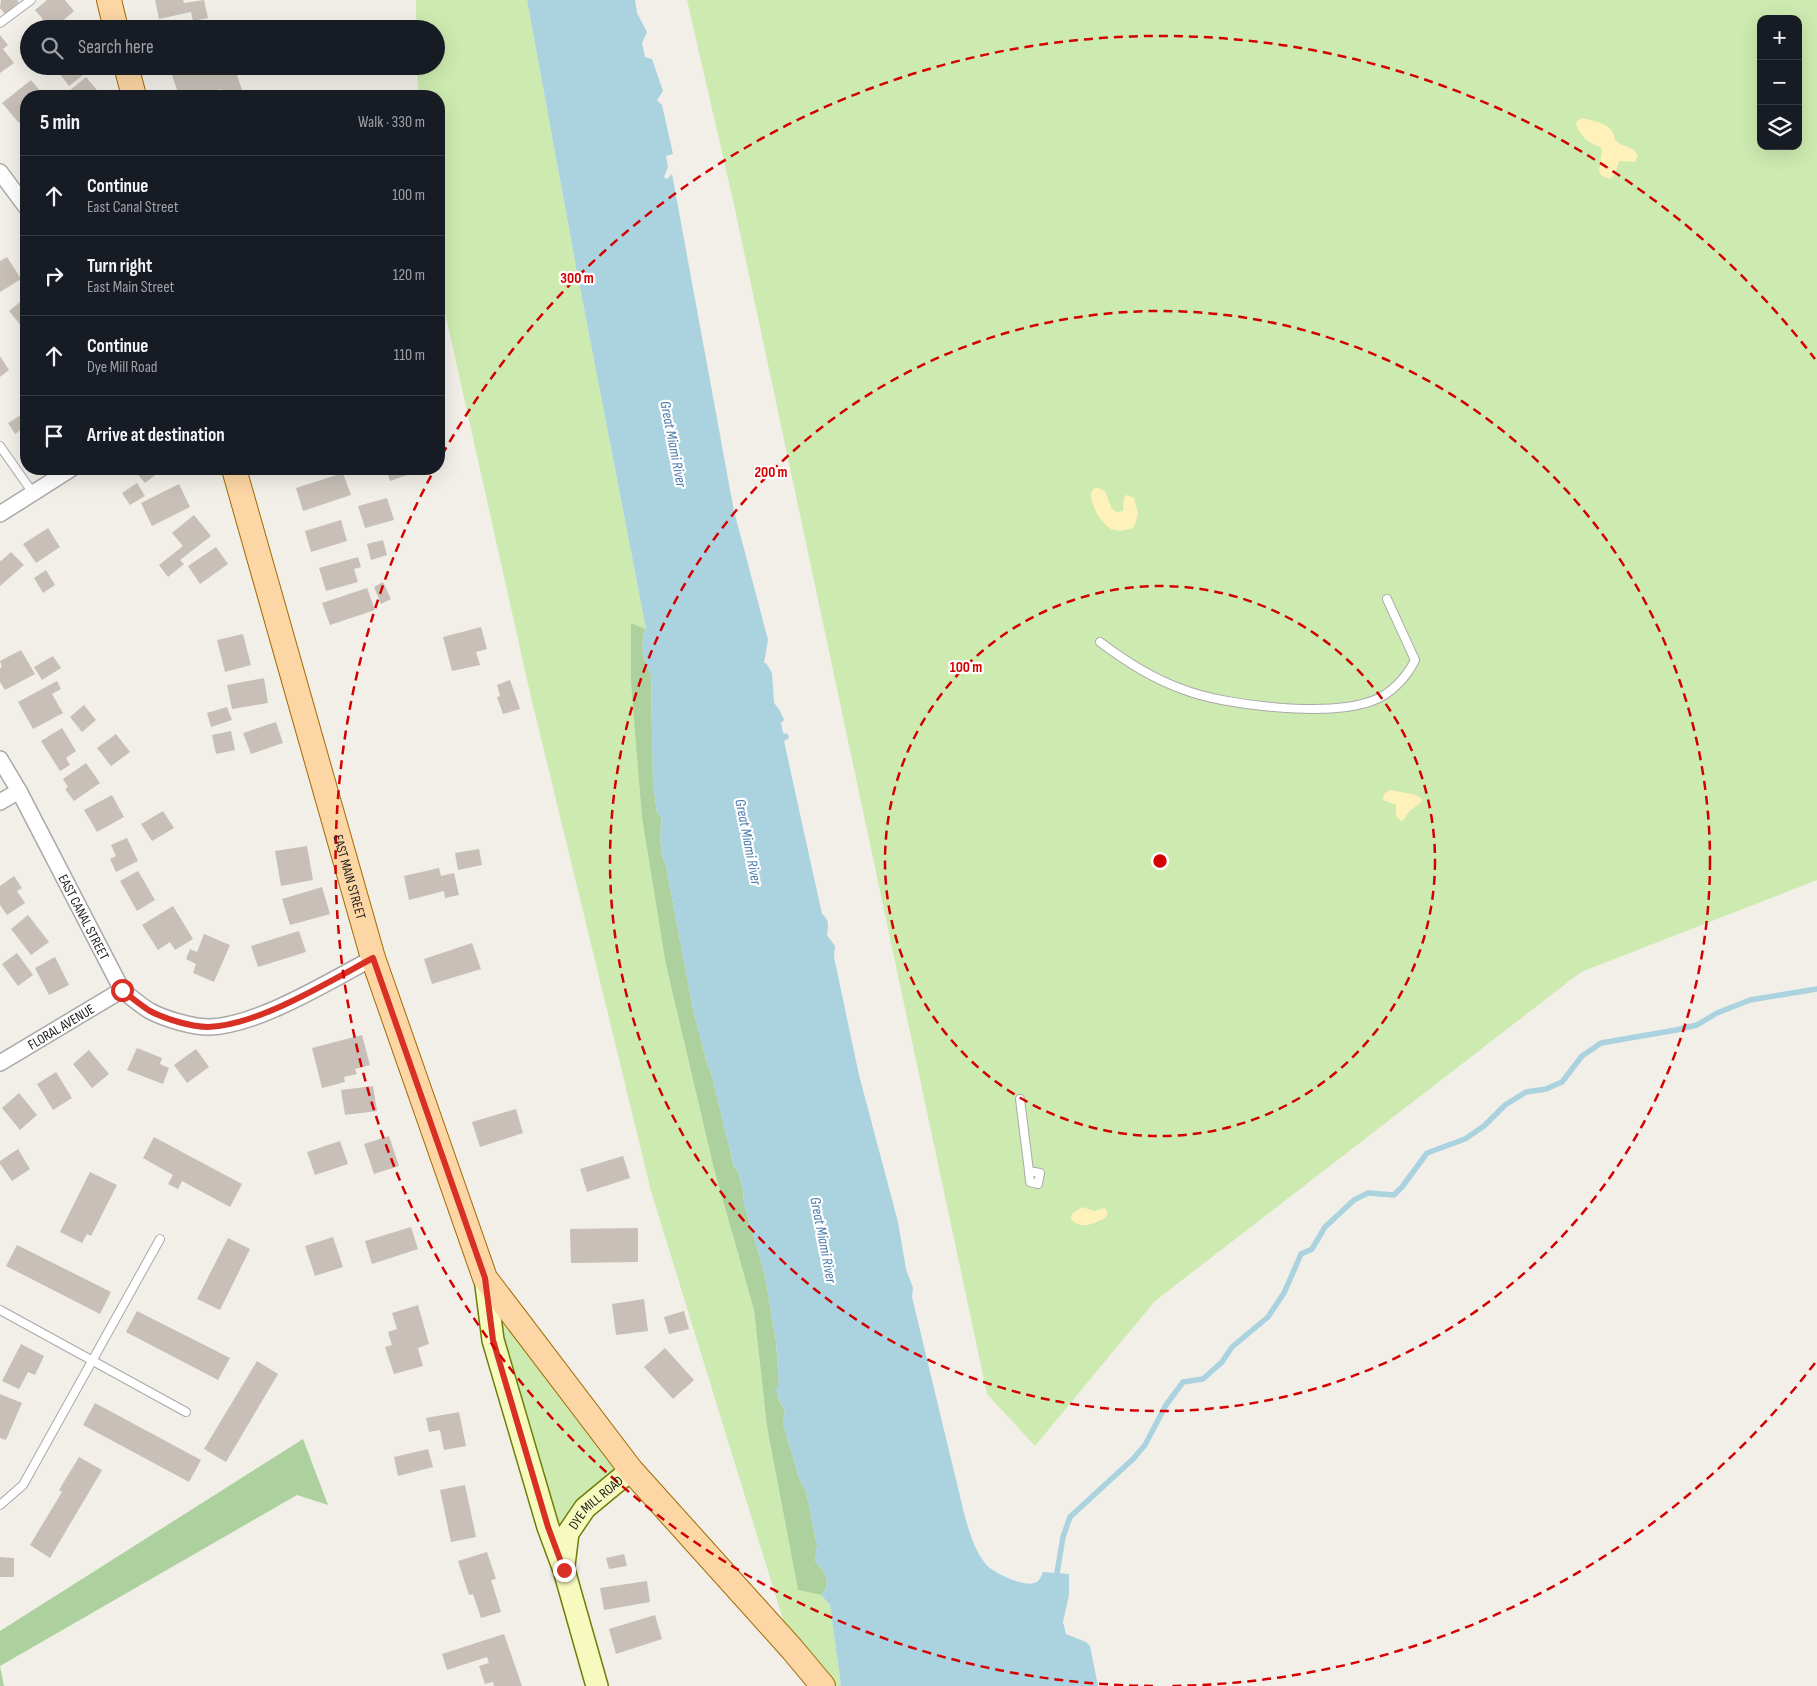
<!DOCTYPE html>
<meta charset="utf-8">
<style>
:root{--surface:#171b24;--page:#242831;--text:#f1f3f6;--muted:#9ea1a6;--line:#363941}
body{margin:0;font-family:"Sofia Sans Condensed",sans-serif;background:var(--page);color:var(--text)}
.controls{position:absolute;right:15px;top:15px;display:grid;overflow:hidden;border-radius:10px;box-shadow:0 5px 20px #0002}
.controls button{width:45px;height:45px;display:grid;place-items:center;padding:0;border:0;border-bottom:1px solid var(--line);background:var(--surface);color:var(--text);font:25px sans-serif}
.stop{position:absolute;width:15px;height:15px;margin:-11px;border:4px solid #d93025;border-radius:50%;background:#fff}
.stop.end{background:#d93025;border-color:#fff;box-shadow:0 1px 5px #0008}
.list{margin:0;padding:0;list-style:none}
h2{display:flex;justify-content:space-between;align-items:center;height:65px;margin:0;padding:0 20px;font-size:21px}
h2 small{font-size:16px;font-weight:400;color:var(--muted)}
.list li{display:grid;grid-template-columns:32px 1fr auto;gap:15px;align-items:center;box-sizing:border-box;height:80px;padding:0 20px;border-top:1px solid var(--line)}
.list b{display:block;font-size:19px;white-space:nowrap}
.list p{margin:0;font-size:16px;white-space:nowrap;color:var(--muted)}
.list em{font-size:16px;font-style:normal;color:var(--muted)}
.icon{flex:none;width:28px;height:28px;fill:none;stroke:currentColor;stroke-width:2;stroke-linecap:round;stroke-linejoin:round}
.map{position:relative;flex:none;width:1817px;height:1686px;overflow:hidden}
.search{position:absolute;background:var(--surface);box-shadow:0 5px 20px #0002;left:20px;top:20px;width:425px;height:55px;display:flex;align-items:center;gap:12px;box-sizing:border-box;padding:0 18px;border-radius:28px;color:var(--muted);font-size:19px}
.panel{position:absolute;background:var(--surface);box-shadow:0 5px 20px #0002;left:20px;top:90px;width:425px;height:385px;border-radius:20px}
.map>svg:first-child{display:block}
.grass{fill:#cdebb0;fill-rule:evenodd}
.forest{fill:#add19e}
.sand{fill:#fff1ba}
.water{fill:#aad3df}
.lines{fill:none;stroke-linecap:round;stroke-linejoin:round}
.stream{stroke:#aad3df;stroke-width:5.5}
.building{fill:#c7bfb8}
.lane-casing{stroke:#a9a9a9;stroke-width:10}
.street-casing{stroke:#a9a9a9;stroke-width:18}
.secondary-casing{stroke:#707d05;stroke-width:24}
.primary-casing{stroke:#a06b00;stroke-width:26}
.lane{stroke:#fff;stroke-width:8}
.street{stroke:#fff;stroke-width:15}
.secondary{stroke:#f7fabf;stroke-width:21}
.primary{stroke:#fcd6a4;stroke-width:24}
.route{stroke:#d93025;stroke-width:6}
.ring{fill:none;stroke:#d40000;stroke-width:2.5;stroke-dasharray:9 6}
.labels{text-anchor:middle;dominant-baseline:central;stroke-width:4.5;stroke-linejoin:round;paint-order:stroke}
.street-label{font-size:14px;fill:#222;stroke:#fff}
.water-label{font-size:15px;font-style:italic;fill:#4a7aab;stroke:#fff}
.centre{fill:#d40000;stroke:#fff;stroke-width:2.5}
.ring-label{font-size:15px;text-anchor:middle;font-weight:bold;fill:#d40000;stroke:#fff;stroke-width:4.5;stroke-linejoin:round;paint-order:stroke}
</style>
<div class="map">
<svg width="1817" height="1686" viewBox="0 0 1817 1686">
<rect width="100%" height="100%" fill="#f2efe9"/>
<g class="grass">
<path d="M416,0H527L577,272L646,629L631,623L666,965L714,1169L754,1310L767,1427L798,1590L821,1595L830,1605L841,1686H823L792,1649L651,1191L530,693L439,286V96H418L417,66H436V29H416Z"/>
<path d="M687,0H1817V880L1581,972L1155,1301L1035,1446L987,1394L733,200ZM1761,19H1798V146H1761Z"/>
<path d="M485,1278L631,1470L585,1508L564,1569Z"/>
</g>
<g class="forest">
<path d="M631,623L646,629C639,644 644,661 651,675L653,783L657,813L662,817C660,835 659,849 666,866L693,1009L708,1067L711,1072L734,1167L738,1171L743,1190L744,1204L765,1275L776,1341L779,1384L778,1398L785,1411L783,1423L799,1478L806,1491L817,1545L815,1561C825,1572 833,1583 821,1595L798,1590L767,1427L754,1310L714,1169L666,965L642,817L631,682Z"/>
<path d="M303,1439L328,1505L297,1495L0,1666L4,1686H0V1631Z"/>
</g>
<g class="sand">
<path d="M1582,118C1592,121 1608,122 1613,133C1614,135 1614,138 1616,141C1623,147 1632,146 1638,155L1635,162L1619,161L1615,174L1610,179L1601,175L1599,172L1602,149C1599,145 1596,146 1591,143C1585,140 1578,131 1576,124L1577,121Z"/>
<path d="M1096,487L1105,491L1112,509L1117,512L1123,511L1124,497L1127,495L1134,498L1138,514L1134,527C1128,530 1120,532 1114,530C1104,529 1089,503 1091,494C1092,490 1093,490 1096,487Z"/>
<path d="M1390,790L1416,795L1422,799V801C1418,807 1412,807 1409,812C1405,816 1406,819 1401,821L1396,816V805L1383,800L1384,794Z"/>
<path d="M1082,1207L1094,1211L1105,1208L1108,1214L1105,1218C1094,1223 1082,1231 1071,1219L1072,1214Z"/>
</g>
<path class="water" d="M527,0H635L637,13L647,32L642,43L645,57L652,59L663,91L657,100L662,105L673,154L666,156L668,167L664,177L667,179L672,174L734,511L768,640L764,663H766L772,673L774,703L779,709L784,720L781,723L783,733L788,734L789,738L784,741L822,914C830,920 828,926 827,935L835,946L834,957L859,1075L898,1222L906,1269L913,1288L912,1297L965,1517C970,1533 974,1549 985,1563C991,1572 1023,1587 1034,1583C1039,1582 1041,1577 1043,1572L1069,1574V1595L1063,1622L1066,1634L1086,1642L1090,1646L1098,1686H841L830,1605L821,1595C833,1583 825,1572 815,1561L817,1545L806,1491L799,1478L783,1423L785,1411L778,1397L776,1389L779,1384L776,1341L765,1275L744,1204L743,1190L738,1171L734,1167L711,1072L708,1067L693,1009L666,866C659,849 660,835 662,817L657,813L653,783L651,675C644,661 639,644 646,629L577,272Z"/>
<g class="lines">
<path class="stream" d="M1056,1579L1063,1537L1070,1517L1133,1459L1145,1445L1166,1405L1183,1382L1203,1379L1222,1362L1232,1347L1268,1317L1284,1293L1301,1254L1312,1249L1325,1227L1354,1200L1368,1193L1394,1195L1402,1187L1427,1153L1465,1139L1484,1126L1505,1105L1526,1092L1546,1089L1562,1082L1582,1056L1601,1043L1676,1030L1697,1025L1717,1013L1750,1000L1817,989"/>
</g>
<g class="building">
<path d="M1,0H17L19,2L5,14L0,8Z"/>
<path d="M47,0H65L74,11L53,29H51L35,10Z"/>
<path d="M155,0H183L184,3L204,0L208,18L193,21L191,12L159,19Z"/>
<path d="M200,22L203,29H183Z"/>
<path d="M0,35L8,45L3,49L14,63L0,73Z"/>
<path d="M54,66H89L91,69L69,86Z"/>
<path d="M199,66H234L243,93L235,96H224L221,89L200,96H179L172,75Z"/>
<path d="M86,77L101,95L100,96H63Z"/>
<path d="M31,80L44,96H26V118L19,123L2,103Z"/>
<path d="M7,257L21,279L0,292V261Z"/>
<path d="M26,297V332L9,311Z"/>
<path d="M0,356L9,370L0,377Z"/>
<path d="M24,413L26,417V426L15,434L8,423Z"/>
<path d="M133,469H163L145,483Z"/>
<path d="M386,469H418V471L390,481Z"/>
<path d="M343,473L351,495L303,511L296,488Z"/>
<path d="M137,483L145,496L130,505L122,493Z"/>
<path d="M179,484L190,507L152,526L141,503Z"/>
<path d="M387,498L394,520L365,528L358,506Z"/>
<path d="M194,515L211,536L180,560L184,564L168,577L159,565L183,546L172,533Z"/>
<path d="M341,520L347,541L311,552L305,531Z"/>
<path d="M48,528L60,547L36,563L23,544Z"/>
<path d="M383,540L387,555L371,560L367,544Z"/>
<path d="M216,547L228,564L200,584L188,566Z"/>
<path d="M11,552L24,565L0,586V560L1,561Z"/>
<path d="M358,557L361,567L354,569L358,582L326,591L319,568Z"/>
<path d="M46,570L55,585L43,593L34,578Z"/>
<path d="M383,582L391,599L381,604L374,587Z"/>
<path d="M367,588L375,610L330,625L322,603Z"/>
<path d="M481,627L487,649L476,652L480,665L452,671L443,637Z"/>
<path d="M243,634L251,665L225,672L217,640Z"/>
<path d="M21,650L35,674L5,690L0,682V668L2,667L0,661Z"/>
<path d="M53,656L61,668L42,680L34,667Z"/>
<path d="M264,678L268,703L232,709L227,685Z"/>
<path d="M510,680L520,709L503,714L497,697L500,696L497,685Z"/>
<path d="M57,681L61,689L52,694L63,713L33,729L18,702Z"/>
<path d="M84,705L96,720L82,732L70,717Z"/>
<path d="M227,707L232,720L211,727L207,713Z"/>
<path d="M276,722L283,743L251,754L243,733Z"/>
<path d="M62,728L76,751L66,758L70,765L60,771L41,741Z"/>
<path d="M231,731L235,750L216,754L212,735Z"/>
<path d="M116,734L130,752L111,766L97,748Z"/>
<path d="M86,763L100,783L74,801L65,789L68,787L63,779Z"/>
<path d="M112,795L124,817L97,832L84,810Z"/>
<path d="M163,811L174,828L152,841L141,824Z"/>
<path d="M127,838L138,861L116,872L110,859L116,856L111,845Z"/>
<path d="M307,846L313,880L281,886L275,851Z"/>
<path d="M479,849L482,865L458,870L455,853Z"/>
<path d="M439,868L441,876L454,873L459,895L445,898L444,891L409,900L404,876Z"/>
<path d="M138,871L155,900L137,911L120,881Z"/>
<path d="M14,876L22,888L17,891L25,903L7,915L0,905V886Z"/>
<path d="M322,887L330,914L290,925L282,899Z"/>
<path d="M173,906L193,939L175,950L170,942L158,950L142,925Z"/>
<path d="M28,915L49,942L31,955L11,929Z"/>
<path d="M299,931L306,952L258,967L251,946Z"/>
<path d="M204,934L230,945L214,982L193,973L196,964L186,959L190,949L197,952Z"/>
<path d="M472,943L481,969L432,984L424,959Z"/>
<path d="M17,953L33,975L18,986L2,964Z"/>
<path d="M55,957L69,985L49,995L35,968Z"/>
<path d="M362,1035L370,1065L355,1069L357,1074L344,1077L345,1082L322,1088L312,1048Z"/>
<path d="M137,1048L162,1058L160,1064L169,1068L163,1084L127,1070Z"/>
<path d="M196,1049L209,1067L187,1083L174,1065Z"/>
<path d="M89,1050L109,1074L92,1088L73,1064Z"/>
<path d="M56,1072L72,1098L53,1110L37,1084Z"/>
<path d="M373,1086L377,1111L345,1115L341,1090Z"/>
<path d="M19,1093L37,1115L20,1130L2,1108Z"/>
<path d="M516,1109L523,1133L480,1147L472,1122Z"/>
<path d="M389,1136L399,1166L374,1174L364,1144Z"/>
<path d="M154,1137L242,1184L230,1207L182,1181L178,1189L168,1184L173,1175L143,1158Z"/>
<path d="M340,1141L348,1164L315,1175L307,1152Z"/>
<path d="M18,1149L30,1169L12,1181L0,1164V1161Z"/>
<path d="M623,1156L630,1178L587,1192L580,1169Z"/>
<path d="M90,1172L117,1185L91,1236L87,1234L82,1243L60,1232Z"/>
<path d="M411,1227L418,1249L372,1264L365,1241Z"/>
<path d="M638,1228V1262L571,1263L570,1229Z"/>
<path d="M333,1237L343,1267L315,1276L305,1246Z"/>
<path d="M228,1238L250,1249L220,1310L197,1299Z"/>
<path d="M17,1245L111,1292L100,1314L6,1266Z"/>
<path d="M644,1299L648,1331L616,1335L612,1304Z"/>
<path d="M418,1305L429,1344L418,1348L423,1366L394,1374L385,1347L392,1345L388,1332L397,1329L392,1313Z"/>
<path d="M137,1311L230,1358L218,1380L126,1332Z"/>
<path d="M684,1311L689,1329L669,1334L664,1317Z"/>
<path d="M21,1344L44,1356L35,1375L28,1372L19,1389L2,1381Z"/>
<path d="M665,1348L694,1380L673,1399L644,1367Z"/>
<path d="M257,1361L278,1374L226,1462L204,1449Z"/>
<path d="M0,1394L22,1403L6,1440L0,1438Z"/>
<path d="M95,1403L201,1460L189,1482L83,1425Z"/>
<path d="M459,1412L466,1446L444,1450L440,1430L429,1432L426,1418Z"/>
<path d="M428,1449L433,1467L398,1476L394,1457Z"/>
<path d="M79,1457L102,1470L50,1558L30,1545L62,1492L59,1490Z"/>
<path d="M465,1485L476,1537L451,1542L440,1490Z"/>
<path d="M487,1552L496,1579L491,1580L501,1612L481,1618L473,1594L469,1595L458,1561Z"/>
<path d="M624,1554L627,1566L609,1569L606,1558Z"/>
<path d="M0,1557L14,1558V1577H0Z"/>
<path d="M647,1581L650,1602L604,1610L600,1588Z"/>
<path d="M655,1615L662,1639L616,1654L609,1629Z"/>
<path d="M504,1634L522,1686H494L493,1682L485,1684L479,1666L489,1663L487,1657L447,1670L442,1654Z"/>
</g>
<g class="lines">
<g class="lane-casing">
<g id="lane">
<path d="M0,23L31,0"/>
<path d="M0,446L33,493"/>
<path d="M1100,642C1125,661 1151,678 1182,689C1224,706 1329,717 1372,701C1390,695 1407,677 1415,660L1387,599"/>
<path d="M1020,1099L1029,1171L1030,1182L1038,1184L1040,1173L1029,1171"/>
<path d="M0,1310L186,1412"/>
<path d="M0,1505L23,1485L160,1239"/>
</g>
</g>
<g class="street-casing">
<g id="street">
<path d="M0,172L26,207"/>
<path d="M0,514L71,469"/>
<path id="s1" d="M0,759L19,791L122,990C131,997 140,1005 150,1011C165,1019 192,1027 209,1027C257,1026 330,981 373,958"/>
<path d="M0,802L19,791"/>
<path id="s2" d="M0,1063L122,990"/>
</g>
</g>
<g class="secondary-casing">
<g id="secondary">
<path d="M485,1278L493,1340L548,1527L564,1570L597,1686"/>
<path id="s3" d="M564,1565L568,1533L585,1508L631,1470"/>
</g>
</g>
<g class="primary-casing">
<g id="primary">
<path d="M109,0L116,29"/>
<path d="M126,66L134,96"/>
<path id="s4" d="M234,469L373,958L485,1278L631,1470L792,1649L823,1686"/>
</g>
</g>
<use href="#lane" class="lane"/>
<use href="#street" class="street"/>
<use href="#secondary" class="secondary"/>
<use href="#primary" class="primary"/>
</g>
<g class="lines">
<path class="route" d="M122,990C131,997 140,1005 150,1011C165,1019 192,1027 208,1027C257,1026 330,981 373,958L485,1278L493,1340L548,1527L564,1570"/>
</g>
<g class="ring">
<circle cx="1160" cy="861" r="275"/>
<circle cx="1160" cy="861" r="550"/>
<path d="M1815 1363A825 825 0 0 1 1167 1686M1153 1686A825 825 0 0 1 432 474M442 455A825 825 0 0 1 1815 359"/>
</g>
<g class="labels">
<g class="street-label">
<text stroke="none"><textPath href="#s4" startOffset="424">EAST MAIN STREET</textPath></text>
<text stroke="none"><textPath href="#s1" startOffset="179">EAST CANAL STREET</textPath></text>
<text stroke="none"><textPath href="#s2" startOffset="71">FLORAL AVENUE</textPath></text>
<text stroke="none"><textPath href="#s3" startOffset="74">DYE MILL ROAD</textPath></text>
</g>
<g class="water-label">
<text transform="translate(673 444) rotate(79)">Great Miami River</text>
<text transform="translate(748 842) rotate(79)">Great Miami River</text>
<text transform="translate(823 1240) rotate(79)">Great Miami River</text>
</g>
</g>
<circle cx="1160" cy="861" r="8" class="centre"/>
<g class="ring-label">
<text x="577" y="283">300 m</text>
<text x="771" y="477">200 m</text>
<text x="966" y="672">100 m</text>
</g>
</svg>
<div class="controls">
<button>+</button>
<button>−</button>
<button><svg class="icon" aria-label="layers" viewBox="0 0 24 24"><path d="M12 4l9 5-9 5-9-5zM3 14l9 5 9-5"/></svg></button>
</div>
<div class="stop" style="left:122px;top:990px"></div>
<div class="stop end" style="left:564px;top:1570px"></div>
<div class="search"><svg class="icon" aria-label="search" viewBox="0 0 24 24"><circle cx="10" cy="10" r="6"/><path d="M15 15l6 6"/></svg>Search here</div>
<section class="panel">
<h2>5 min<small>Walk · 330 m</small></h2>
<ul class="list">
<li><svg class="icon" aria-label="ahead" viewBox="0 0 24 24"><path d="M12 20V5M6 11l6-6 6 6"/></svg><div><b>Continue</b><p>East Canal Street</p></div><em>100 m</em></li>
<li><svg class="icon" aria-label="right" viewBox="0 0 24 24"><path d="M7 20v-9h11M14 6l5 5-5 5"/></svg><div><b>Turn right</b><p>East Main Street</p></div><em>120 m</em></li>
<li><svg class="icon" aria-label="ahead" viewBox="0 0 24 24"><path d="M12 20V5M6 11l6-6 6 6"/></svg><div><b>Continue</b><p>Dye Mill Road</p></div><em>110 m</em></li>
<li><svg class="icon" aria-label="arrive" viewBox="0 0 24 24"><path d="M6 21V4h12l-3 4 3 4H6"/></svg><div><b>Arrive at destination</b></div></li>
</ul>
</section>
</div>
